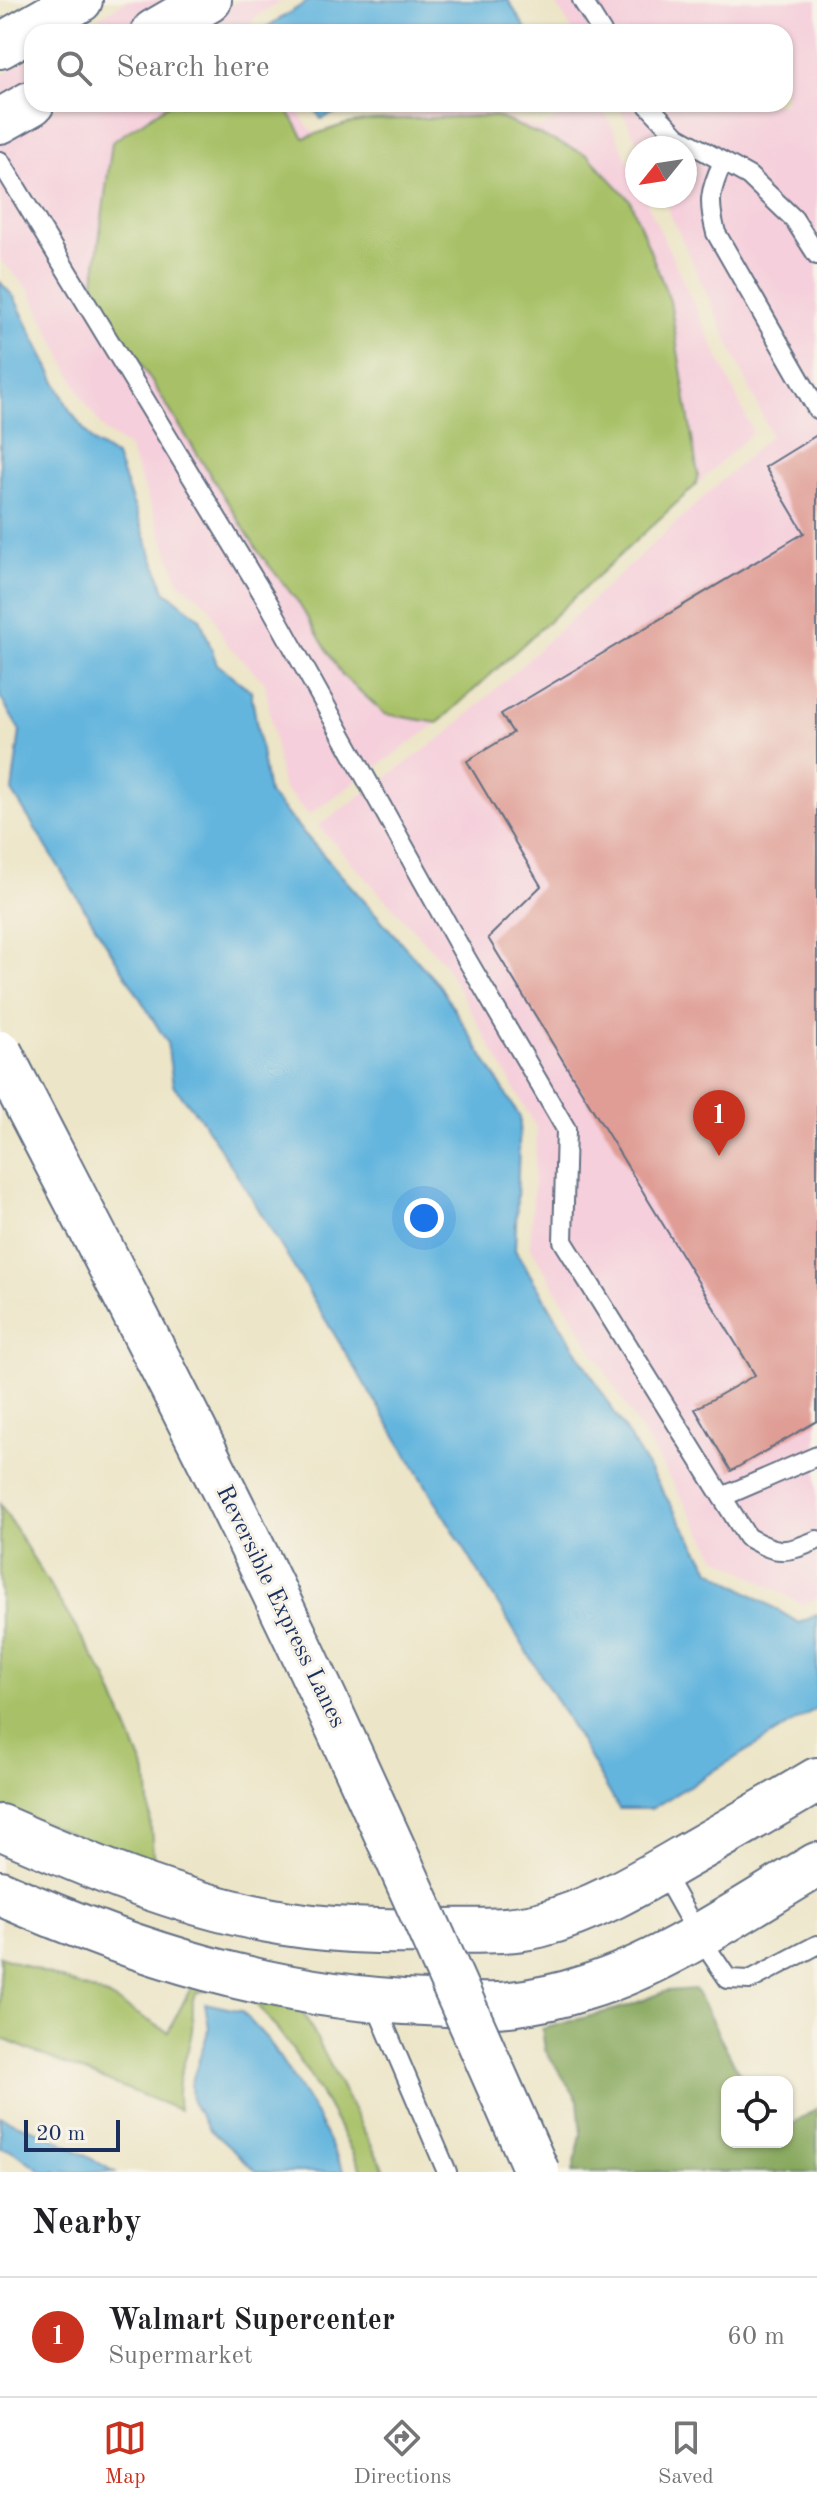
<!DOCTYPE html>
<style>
:root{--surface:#fff;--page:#f6f6f6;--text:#202124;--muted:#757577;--line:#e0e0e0;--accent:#c8321e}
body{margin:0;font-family:"Old Standard TT",serif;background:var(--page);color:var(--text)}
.controls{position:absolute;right:24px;bottom:24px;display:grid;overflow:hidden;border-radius:16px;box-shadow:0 2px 6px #0004}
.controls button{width:72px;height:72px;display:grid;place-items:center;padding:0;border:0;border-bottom:2px solid var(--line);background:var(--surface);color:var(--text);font:40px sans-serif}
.compass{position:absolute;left:625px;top:136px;width:72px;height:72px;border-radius:50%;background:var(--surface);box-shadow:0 2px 6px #0004;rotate:240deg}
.scale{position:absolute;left:24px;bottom:20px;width:96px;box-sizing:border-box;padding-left:8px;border:4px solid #1b2f5e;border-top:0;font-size:22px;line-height:28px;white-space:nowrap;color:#1b2f5e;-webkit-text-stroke:6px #f7f3e8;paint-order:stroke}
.you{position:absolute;left:424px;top:1218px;width:28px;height:28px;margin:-20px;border:6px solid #fff;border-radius:50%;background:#1a73e8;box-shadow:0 0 0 12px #1a73e833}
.badge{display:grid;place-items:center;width:52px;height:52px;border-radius:50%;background:var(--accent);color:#fff;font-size:26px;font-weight:700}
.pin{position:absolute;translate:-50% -66px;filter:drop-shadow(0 2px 4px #0008)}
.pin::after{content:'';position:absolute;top:42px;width:28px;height:24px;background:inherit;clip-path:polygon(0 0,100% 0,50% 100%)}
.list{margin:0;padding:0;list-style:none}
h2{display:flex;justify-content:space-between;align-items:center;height:104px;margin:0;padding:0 32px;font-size:34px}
h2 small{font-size:26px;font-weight:400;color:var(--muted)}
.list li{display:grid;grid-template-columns:52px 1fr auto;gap:24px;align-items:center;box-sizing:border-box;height:120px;padding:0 32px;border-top:2px solid var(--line)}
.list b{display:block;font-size:30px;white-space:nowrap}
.list p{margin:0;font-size:26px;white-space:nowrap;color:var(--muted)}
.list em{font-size:26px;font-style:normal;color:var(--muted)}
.icon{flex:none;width:44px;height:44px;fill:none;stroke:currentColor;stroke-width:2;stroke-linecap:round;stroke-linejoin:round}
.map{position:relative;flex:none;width:817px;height:2172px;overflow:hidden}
.search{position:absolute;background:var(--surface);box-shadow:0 2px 6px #0004;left:24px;right:24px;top:24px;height:88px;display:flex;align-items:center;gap:20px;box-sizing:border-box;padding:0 28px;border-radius:24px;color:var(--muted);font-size:30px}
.sheet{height:224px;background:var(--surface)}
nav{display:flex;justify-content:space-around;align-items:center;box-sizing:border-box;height:112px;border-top:2px solid var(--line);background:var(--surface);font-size:22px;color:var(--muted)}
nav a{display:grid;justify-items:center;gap:4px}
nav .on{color:var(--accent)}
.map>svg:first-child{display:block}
.built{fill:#f5cfdb}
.green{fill:#a8c167;stroke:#627862;stroke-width:2}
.forest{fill:#86a75c;stroke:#506b5d;stroke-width:2}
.water{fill:#63b5de;stroke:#3f729e;stroke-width:2}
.building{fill:#df9d95}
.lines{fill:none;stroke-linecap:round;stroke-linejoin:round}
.lane-casing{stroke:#646f83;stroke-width:22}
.secondary-casing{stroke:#646f83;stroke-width:48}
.lane{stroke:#fff;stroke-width:18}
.secondary{stroke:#fff;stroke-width:44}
.highway-bridge-casing{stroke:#646f83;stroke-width:48;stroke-linecap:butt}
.highway-bridge{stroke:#fff;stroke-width:44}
.labels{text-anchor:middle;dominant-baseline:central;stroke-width:6;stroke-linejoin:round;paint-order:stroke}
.street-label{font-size:24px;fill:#1b2f5e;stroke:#f7f3e8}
</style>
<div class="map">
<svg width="817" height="2172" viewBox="0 0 817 2172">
<rect width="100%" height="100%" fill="#f7f3e8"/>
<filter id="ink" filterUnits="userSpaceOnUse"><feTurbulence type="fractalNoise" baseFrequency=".0125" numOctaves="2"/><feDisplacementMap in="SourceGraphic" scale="16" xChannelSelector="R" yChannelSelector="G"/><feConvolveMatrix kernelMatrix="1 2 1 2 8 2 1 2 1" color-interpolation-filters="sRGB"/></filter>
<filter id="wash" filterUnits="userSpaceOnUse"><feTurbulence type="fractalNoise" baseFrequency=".006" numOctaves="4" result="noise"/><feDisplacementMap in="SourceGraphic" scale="32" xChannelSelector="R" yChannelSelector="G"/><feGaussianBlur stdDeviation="1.8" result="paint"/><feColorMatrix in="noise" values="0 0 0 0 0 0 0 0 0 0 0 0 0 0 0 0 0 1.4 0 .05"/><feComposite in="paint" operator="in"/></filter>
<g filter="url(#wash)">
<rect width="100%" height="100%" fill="#ece5c7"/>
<g class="built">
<path d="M127,0H176L121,32H73Z"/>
<path d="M241,0H283L257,16L251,23L250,32H186Z"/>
<path d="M554,0H817V1599L803,1605L717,1557L530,1246L537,1129L444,963L318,826L447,734L771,435L662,196H685V148H640L618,104H785V32H573Z"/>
<path d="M32,56V84L0,102V76Z"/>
<path d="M62,104H169L112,142L93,289L260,554L385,714L438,723L309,815L282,786L265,683L225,642L210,607L179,582L129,448L105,431L84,401L29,290L0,259V140Z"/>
<path d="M284,104H293L308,127L316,133L304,138Z"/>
<path d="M573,104H599L609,120L637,180V196H644L753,432L695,486L698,475L684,393L416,117L370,120L465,105L540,128L550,123Z"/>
</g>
<g class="green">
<path d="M169,104H284L304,138L346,124L370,120L495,116L588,155L630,200L670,301L698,475L695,486L438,723L385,714L342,675L298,602L260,554L93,288L112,142Z"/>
<path d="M0,1504L107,1679L147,1776L154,1867L0,1806Z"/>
<path d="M0,1956L107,1996L168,2032L193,1984L211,1989L196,1993C188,2005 194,2016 192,2030C188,2062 174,2074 179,2110L0,2038Z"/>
<path d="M254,2002L301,2008L385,2172H362C331,2111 301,2052 254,2002Z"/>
</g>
<path class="forest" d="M695,1989L744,2082H727V2142H787V2128L817,2108V2172H573L581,2134L578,2100L545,2050L542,2029L628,2006L667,1991Z"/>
<g class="water">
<path d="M310,0H508L528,32H267L265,28Z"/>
<path d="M312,104H381L343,110L321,119Z"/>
<path d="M0,282L14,297L69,409L93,442L116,457L165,591L200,618L217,664L251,691L268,793L440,986L520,1117L515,1250L710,1569L799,1623L817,1615V1708L651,1809H619L559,1705L256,1205L202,1120L173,1085L167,1042L12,791L20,731L0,697Z"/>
<path d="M205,2003L241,2011L269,2041L315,2113L344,2172H257L208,2128L192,2102L191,2085L209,2028Z"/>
<path d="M0,2117L50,2136L115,2172H44L11,2150L0,2148Z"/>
</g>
<g id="blocks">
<path class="building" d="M817,435V1421L731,1471L695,1409L755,1375L488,938L541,886L467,761L513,733L501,714L804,533L765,467Z"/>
</g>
</g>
<g filter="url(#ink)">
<use href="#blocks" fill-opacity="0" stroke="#646f83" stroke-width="2"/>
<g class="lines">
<g class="lane-casing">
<g id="lane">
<path d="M582,0L602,32"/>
<path d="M647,104L677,136L749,176L794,219L817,255"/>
<path d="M0,161L269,604L466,958L566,1129L563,1241L747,1537C777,1554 785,1554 817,1540"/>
<path d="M723,162C709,192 708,202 716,233L817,409"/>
<path d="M722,1497L817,1456"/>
<path d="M662,1871L698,1935L728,1979L750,1980L817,1945"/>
<path d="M374,2001L447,2172"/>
</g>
</g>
<g class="secondary-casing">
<g id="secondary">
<path d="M154,32L209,0"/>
<path d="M0,46L80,0"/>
<path d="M0,121L32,103"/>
<path d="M0,1827C87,1865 174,1902 268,1920C323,1931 380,1932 436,1931C470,1930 506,1933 539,1925C591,1912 640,1883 686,1856C730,1831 773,1806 817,1780"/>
<path d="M0,1893C135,1953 277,1998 426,2003C453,2004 483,2007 510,2004C536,2001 563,1995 587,1987C664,1964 747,1906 817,1865"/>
</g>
</g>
<use href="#lane" class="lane"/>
<use href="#secondary" class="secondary"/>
<g class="highway-bridge-casing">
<path id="highway-bridge" d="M0,1053C100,1247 202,1440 296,1638C379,1814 458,1993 537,2172"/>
</g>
<use href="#highway-bridge" class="highway-bridge"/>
</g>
</g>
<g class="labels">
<g class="street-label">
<text transform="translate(280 1607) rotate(64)">Reversible Express Lanes</text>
</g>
</g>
</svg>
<div class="controls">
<button><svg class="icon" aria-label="locate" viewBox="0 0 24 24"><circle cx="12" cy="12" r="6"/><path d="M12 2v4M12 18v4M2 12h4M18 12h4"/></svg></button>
</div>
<svg class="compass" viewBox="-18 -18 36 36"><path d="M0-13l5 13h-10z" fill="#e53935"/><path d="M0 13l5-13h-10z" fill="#757577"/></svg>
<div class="scale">20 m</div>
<div class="you"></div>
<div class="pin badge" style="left:719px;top:1156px">1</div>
<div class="search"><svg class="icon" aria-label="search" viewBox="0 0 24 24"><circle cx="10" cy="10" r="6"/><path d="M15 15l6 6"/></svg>Search here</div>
</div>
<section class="sheet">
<h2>Nearby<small></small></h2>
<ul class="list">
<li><span class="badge">1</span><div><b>Walmart Supercenter</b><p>Supermarket</p></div><em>60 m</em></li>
</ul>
</section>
<nav>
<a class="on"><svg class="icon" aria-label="map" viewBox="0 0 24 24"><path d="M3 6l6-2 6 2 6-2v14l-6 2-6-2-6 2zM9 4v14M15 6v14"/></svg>Map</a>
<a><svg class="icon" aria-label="directions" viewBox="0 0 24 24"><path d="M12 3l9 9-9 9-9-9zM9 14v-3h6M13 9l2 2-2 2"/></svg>Directions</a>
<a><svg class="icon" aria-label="saved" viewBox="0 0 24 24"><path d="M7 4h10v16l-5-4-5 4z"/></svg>Saved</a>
</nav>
